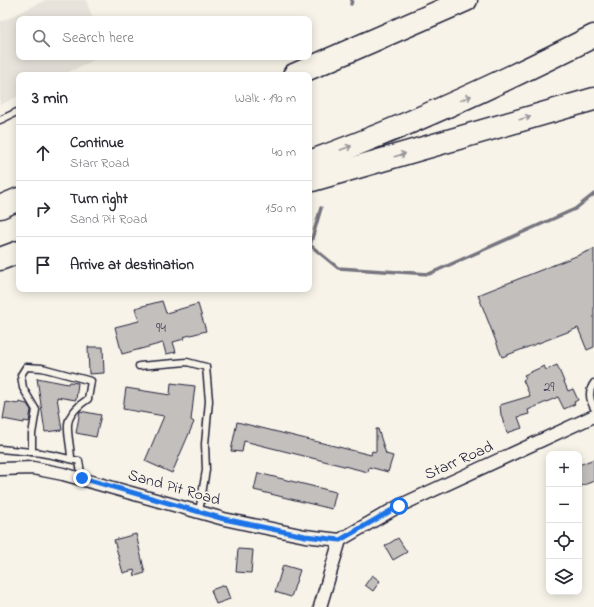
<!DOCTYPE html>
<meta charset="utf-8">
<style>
:root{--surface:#fff;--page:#f2f2f3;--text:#2b2b33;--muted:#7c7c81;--line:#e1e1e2}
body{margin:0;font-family:"Indie Flower",sans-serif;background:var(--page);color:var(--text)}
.controls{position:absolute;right:12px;bottom:12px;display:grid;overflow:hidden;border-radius:8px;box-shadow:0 2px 10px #0003}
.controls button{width:36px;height:36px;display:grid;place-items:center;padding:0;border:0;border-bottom:1px solid var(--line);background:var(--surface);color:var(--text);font:20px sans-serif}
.stop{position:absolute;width:12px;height:12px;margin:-9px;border:3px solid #1a73e8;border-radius:50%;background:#fff}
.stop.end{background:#1a73e8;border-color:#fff;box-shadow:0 1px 4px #0008}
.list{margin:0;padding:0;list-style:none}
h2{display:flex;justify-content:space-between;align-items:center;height:52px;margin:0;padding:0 16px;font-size:17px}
h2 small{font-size:13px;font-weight:400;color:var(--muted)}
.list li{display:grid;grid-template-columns:26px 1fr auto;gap:12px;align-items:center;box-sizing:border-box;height:56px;padding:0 16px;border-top:1px solid var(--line)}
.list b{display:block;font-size:15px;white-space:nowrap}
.list p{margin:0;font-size:13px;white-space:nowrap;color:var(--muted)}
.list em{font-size:13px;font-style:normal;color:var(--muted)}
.icon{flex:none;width:22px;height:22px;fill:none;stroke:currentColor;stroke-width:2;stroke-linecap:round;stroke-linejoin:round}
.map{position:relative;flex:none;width:594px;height:607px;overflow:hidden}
.search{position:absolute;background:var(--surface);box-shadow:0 2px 10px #0003;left:16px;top:16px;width:296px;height:44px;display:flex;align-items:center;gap:10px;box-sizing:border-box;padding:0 14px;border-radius:8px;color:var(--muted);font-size:15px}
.panel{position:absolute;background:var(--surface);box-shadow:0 2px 10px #0003;left:16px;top:72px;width:296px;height:220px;border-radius:8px}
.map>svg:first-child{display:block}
.built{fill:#e7e3db}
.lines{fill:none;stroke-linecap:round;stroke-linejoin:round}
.stream{stroke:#76747f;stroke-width:3.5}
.building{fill:#c2bfbd;stroke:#22223b}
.service-casing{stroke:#22223b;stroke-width:9}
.minor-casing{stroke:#22223b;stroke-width:15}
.motorway-casing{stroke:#22223b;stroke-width:25}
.service{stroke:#f7f3e8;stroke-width:6}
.minor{stroke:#f7f3e8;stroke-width:12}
.motorway{stroke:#f7f3e8;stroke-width:22}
.oneway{stroke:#97959a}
.route{stroke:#1a73e8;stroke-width:5}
.labels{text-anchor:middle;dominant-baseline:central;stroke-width:4;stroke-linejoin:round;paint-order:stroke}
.number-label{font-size:14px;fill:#4a495c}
.street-label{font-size:16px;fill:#22223b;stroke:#f7f3e8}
</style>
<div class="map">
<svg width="594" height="607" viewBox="0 0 594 607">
<rect width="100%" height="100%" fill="#f7f3e8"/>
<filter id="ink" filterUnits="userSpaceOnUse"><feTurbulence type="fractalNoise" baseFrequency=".025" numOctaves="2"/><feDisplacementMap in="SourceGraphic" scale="8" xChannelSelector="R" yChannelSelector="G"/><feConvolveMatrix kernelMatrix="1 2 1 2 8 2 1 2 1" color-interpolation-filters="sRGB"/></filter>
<g filter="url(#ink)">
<path class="built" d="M46,0H86L93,19H19V57H100L63,75H19V96L0,105V22Z"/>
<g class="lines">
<g class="stream">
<path d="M351,4L352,0"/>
<path d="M321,208L310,245L338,268L429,274L575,209L594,194"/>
</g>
</g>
<g class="building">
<path d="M594,249V347L587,350L578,328L502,357L478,295Z"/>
<path d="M162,301L166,313L198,304L206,331L183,337L184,339L173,342L176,352L166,354L163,343L122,354L115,327L139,321L135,308Z"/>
<path d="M88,347H103L104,373L89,374Z"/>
<path d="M557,365L568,391L573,389L578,400L574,402L575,404L564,409L558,397L528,410L529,414L518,417L522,428L507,433L501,415L500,405L530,396L523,380L526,378L524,375L544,366L546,370Z"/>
<path d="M37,378L68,384L69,382L78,383L76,400L57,397L62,430L45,432Z"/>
<path d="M171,383L195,386L191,420L194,422L172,473L145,461L164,416L123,409L126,388L170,395Z"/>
<path d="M6,402L18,404L19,402L27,404L31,410L29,422L24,421V423L3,419Z"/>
<path d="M80,411L101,415L96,437L76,433Z"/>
<path d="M237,422L371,455L372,451L376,452V429H378L386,454L393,456L388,472L369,467L368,472L244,441L242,452L231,451Z"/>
<path d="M594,459V481L579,487V465Z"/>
<path d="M258,473L336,492L332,509L254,490Z"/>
<path d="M136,534L145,573L135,576L134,570L123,573L114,540Z"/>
<path d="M398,538L407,552L393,560L385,546Z"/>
<path d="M238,549L253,550L251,573L236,572Z"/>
<path d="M283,565L300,570L291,597L275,592Z"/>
<path d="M372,575L380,581L373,591L365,585Z"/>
<path d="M225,585L230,599L216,604L211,590Z"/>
</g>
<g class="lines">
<g class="service-casing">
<g id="service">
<path d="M0,120L19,111"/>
<path d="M139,366L187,362L206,367L209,401L205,444L206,470L199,512"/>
<path d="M594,383C588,391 589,399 594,408"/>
<path d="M0,449L32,452"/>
<path d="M71,459C71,448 67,434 68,424C69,414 80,404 88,399L91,381L42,368L26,367L21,375L23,388L36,410L32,434V452C48,453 63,458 79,461L82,479"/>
</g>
</g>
<g class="minor-casing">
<g id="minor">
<path d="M0,469L33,468L63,474L224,519L305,536L340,540"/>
<path d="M340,540L399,506L594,416"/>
<path d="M320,607L340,540"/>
</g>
</g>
<g class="motorway-casing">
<g id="motorway">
<path d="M294,75L466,0"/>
<path d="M309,162C407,127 501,83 594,36"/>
<path d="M309,181L594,99"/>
<path d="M0,207L19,199"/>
<path d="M0,259L19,252"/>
</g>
</g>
<use href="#service" class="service"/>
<use href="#minor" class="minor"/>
<use href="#motorway" class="motorway"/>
</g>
<defs><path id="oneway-shaft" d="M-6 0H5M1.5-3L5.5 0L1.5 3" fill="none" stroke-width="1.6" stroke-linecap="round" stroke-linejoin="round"/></defs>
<g class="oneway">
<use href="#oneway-shaft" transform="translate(466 98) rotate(-25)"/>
<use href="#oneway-shaft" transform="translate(525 118) rotate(-16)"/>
<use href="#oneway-shaft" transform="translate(346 148) rotate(-20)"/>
<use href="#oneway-shaft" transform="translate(400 155) rotate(-16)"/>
</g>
</g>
<g class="lines" filter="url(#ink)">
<path class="route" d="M82,478L224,519L305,536L340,540L399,506"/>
</g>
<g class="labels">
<g class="number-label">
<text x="161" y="328">94</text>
<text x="549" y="387">29</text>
</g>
<g class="street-label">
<text transform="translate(459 461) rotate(-24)">Starr Road</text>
<text transform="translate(174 488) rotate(16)">Sand Pit Road</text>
</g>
</g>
</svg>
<div class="controls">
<button>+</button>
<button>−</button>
<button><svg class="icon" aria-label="locate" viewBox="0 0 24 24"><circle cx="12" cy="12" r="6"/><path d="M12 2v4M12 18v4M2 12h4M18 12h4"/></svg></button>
<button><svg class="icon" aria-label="layers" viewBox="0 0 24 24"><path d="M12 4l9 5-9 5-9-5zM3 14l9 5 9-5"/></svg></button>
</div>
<div class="stop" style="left:399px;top:506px"></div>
<div class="stop end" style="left:82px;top:478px"></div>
<div class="search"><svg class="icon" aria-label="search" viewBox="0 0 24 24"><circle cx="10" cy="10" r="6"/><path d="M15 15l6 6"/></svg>Search here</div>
<section class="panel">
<h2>3 min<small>Walk · 190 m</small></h2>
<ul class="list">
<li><svg class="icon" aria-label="ahead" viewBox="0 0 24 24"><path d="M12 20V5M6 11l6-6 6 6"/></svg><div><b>Continue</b><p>Starr Road</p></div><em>40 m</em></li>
<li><svg class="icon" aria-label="right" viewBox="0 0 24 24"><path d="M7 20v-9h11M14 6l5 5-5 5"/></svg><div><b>Turn right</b><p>Sand Pit Road</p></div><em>150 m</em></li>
<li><svg class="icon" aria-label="arrive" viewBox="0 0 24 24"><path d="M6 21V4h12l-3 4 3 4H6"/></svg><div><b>Arrive at destination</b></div></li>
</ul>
</section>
</div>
